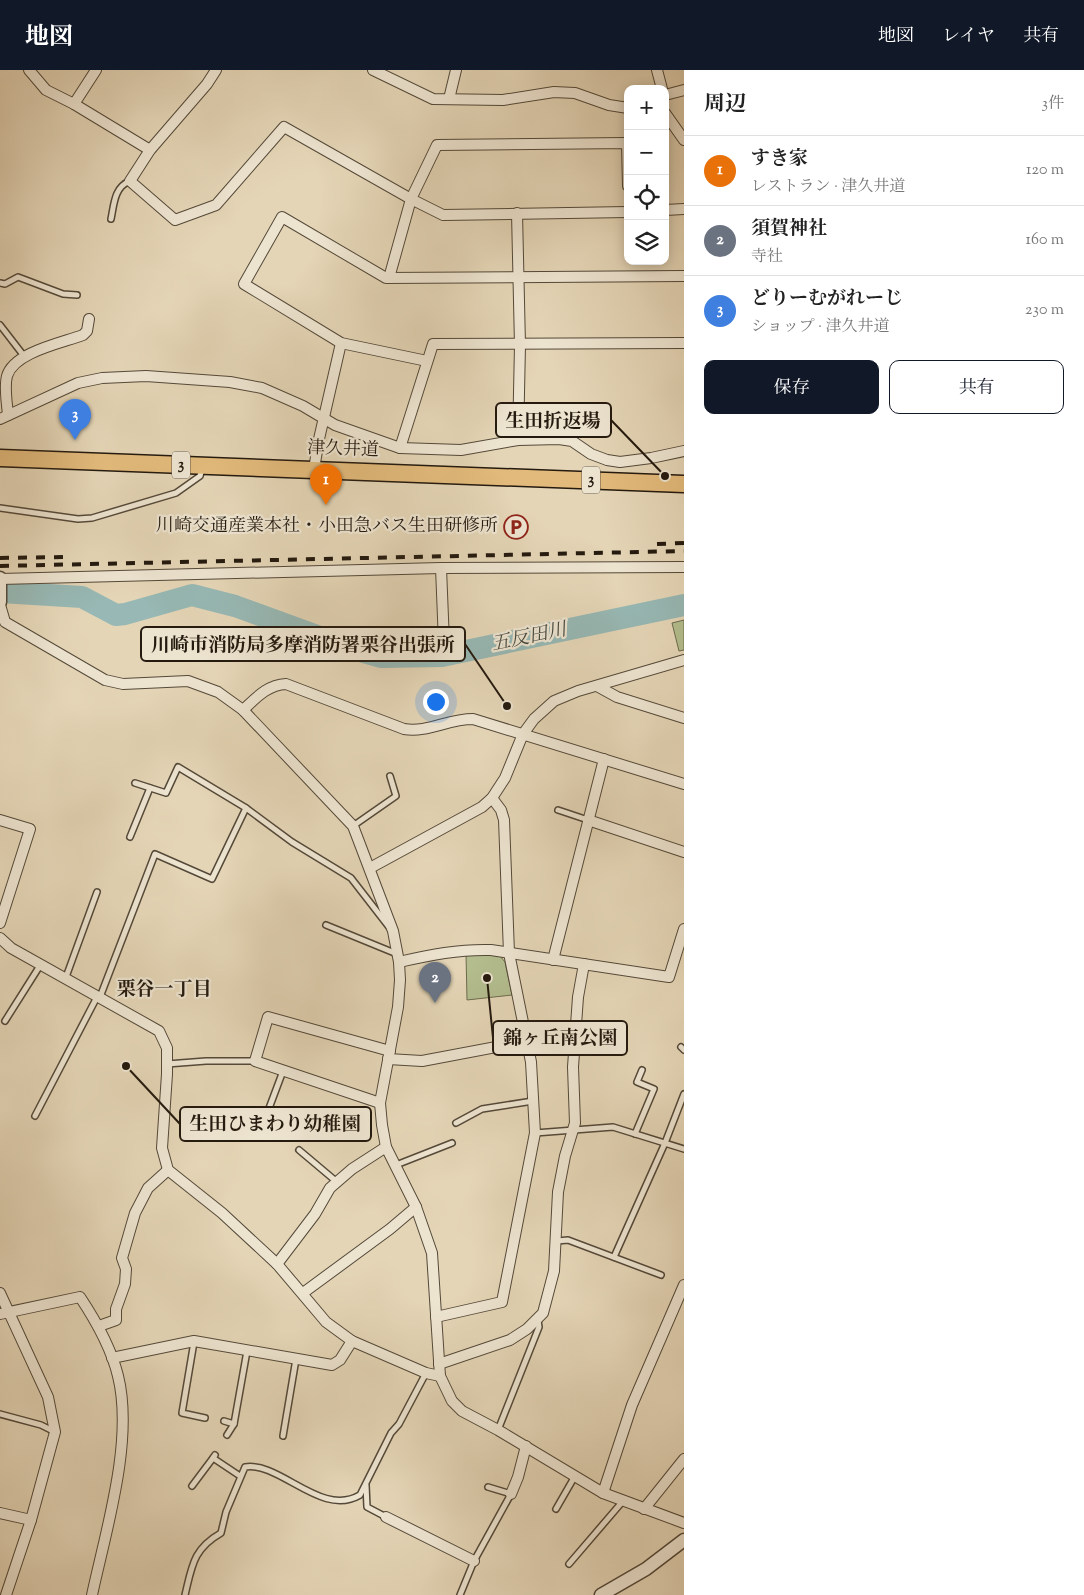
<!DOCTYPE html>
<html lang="ja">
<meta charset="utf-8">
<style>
:root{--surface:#fff;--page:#f6f6f6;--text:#222;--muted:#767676;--line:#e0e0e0;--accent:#111827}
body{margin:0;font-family:"Sorts Mill Goudy","Noto Serif JP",serif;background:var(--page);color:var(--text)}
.controls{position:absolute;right:15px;top:15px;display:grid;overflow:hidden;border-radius:10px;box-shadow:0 2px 12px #0003}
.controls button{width:45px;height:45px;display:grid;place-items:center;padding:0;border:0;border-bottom:1px solid var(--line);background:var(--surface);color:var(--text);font:25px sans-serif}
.you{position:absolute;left:435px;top:631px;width:18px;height:18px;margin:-12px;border:4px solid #fff;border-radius:50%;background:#1a73e8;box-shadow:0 0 0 8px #1a73e833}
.badge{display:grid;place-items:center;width:32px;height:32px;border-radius:50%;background:var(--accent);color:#fff;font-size:16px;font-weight:700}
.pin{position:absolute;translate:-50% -41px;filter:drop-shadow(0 1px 2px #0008)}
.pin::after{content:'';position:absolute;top:26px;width:18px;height:15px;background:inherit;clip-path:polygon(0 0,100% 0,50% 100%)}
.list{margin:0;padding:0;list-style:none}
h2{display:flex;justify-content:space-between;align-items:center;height:65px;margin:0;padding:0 20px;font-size:21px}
h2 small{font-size:16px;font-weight:400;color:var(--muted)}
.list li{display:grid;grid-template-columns:32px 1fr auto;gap:15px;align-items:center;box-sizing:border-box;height:70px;padding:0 20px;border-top:1px solid var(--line)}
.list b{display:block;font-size:19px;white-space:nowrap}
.list p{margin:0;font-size:16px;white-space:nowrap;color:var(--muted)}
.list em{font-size:16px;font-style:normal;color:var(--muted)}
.actions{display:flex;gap:10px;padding:15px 20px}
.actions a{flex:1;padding:11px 0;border:1px solid var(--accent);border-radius:10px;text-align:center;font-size:18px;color:var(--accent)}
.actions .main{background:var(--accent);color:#fff}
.icon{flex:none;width:28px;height:28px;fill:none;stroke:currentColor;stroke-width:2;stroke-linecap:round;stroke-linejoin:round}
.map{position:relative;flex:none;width:684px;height:1525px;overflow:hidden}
header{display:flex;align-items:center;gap:30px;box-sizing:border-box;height:70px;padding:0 25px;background:var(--accent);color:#fff}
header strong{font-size:24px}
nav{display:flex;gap:28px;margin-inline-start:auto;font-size:18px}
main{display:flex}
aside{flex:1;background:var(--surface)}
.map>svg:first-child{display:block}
.green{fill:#b3bd8e;stroke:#6c6c4e}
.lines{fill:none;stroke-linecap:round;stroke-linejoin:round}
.river{stroke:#97b8b4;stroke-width:22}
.service-casing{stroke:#544939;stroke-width:8}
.minor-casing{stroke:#544939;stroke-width:12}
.tertiary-casing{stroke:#544939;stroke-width:15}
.primary-casing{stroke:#241a0f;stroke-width:19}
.service{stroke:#ede4d0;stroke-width:5}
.minor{stroke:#ede4d0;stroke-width:10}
.tertiary{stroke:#ede4d0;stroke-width:12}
.primary{stroke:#e2ba7b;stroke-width:16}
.rail{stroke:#241a0f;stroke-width:4;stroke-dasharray:9 9;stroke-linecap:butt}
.labels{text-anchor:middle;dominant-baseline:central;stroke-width:4.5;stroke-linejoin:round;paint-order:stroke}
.shield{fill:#ede4d0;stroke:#605749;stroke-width:1}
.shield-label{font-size:16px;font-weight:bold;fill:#241a0f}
.street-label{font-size:18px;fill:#241a0f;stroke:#ede4d0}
.poi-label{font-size:18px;fill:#241a0f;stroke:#ede4d0;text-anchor:end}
.water-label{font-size:19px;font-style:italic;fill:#464941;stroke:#ede4d0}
.neighbourhood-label{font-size:19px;font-weight:bold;fill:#241a0f;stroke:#ede4d0}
.leader{fill:none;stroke:#241a0f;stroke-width:2}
.callout-dot{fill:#241a0f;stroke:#ede4d0;stroke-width:2}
.callout{fill:#ede4d0;stroke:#241a0f;stroke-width:2}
.callout-label{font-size:19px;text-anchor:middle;font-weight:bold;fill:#241a0f}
</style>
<header>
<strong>地図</strong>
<nav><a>地図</a><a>レイヤ</a><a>共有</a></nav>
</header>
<main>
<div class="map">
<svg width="684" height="1525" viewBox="0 0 684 1525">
<rect width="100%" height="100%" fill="#e4d5b6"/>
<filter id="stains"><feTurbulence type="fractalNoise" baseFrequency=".004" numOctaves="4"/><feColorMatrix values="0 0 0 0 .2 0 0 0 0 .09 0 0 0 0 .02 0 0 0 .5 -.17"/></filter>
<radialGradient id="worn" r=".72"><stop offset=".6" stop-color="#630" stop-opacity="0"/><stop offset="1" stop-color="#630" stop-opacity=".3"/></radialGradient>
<g class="green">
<path d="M684,550V580L679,581L672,553Z"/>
<path d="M466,884L500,886L505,892L512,925L467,930Z"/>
</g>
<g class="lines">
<path class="river" d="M0,522L82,527L116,545L125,544L192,525L235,536L356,580L381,587L442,586L684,535"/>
<g class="service-casing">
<g id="service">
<path d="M111,149C114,135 114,117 130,111"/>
<path d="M0,213L5,214L18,207L63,224L77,225"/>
<path d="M0,255L24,286"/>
<path d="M0,438L78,449L92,448L176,423L200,406L202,399"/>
<path d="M135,713L166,723L178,697L246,738L292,772L351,808L389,857"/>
<path d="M558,740L588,750"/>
<path d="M353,756L396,726L390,706"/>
<path d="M130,767L150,718"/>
<path d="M326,855L397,884"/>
<path d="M66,907L97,822"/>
<path d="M100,927L155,784L212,809L246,738"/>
<path d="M5,951L41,894"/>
<path d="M681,977L684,980"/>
<path d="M167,994L206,991H255"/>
<path d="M268,1041L283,1001"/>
<path d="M35,1046L97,927"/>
<path d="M456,1053L482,1039L533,1031"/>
<path d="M535,1063L613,1057L684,1079"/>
<path d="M635,1064L654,1019L637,1012L642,1000"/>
<path d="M299,1080L337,1112"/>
<path d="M396,1095L452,1073"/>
<path d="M557,1171L568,1170L661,1205"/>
<path d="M614,1187L665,1073L684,1024"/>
<path d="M194,1272L182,1343L205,1348"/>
<path d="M0,1344L41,1355L55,1362"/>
<path d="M224,1351L234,1354"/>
<path d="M498,1360L539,1257L538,1250"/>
<path d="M227,1365L234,1354L247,1281"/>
<path d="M283,1366L296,1289"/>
<path d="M215,1385L213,1388L240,1406"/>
<path d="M366,1415L367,1437L386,1447"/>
<path d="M192,1416L213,1388"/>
<path d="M556,1439L575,1406"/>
<path d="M569,1494L623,1431"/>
<path d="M185,1525C192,1496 193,1479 221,1463L226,1442L245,1397C280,1391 321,1448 360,1425L391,1363L399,1354L426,1303"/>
<path d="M460,1525L474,1491L511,1424L488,1417"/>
</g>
</g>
<g class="minor-casing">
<g id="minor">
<path d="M29,0L46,20L74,34L150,80"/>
<path d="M216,0L207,14L150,80L130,111L175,150L216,135L284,57L411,129L443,145L628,142"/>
<path d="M373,0L433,29L503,30L554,22L575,23L609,35L628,38"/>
<path d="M657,0L662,19"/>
<path d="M665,25L684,20"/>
<path d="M449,29L456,0"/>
<path d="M74,34L96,0"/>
<path d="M665,43L684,70"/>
<path d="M665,140L684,139"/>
<path d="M517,143L520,275L518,370"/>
<path d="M389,208L411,129L437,75L627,73L628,116"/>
<path d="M427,291L341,273L244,214L282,147L386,208L684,206"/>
<path d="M8,345C7,333 4,317 7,306C14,282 62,273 83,265L87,261L89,249"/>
<path d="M0,349L78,313L102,308L146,306L230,312L262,318L303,336L335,355L400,378L461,380L518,370L559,369L572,371L591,384L607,390L620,392L651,388L684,381"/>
<path d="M400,378L433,274L684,273"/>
<path d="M314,399L319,369L341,273"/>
<path d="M441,498L444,573"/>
<path d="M0,509L441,498L684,497"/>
<path d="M0,535L5,552L105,610L123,614L188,611L218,622L243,640L353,756L393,861L399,892L400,910L398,937L380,1033L382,1055L386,1077L416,1137L432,1183L440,1306L452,1331L462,1341L498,1360L603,1423L684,1453"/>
<path d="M597,616L617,627L684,648"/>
<path d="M243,640C256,628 267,615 286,614L404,659C428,663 447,649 473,649L684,714"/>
<path d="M0,750L30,759L0,853"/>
<path d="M588,750L684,782"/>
<path d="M370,798L482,737L492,728L505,708L523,664L534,649L554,631L578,621L684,590"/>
<path d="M0,868L11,878L159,961L167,978V1004L162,1078L168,1100L222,1143L277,1194L326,1252L352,1271L426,1303L440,1306"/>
<path d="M553,890L604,689"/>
<path d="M399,892C430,885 459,879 491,880L669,907L684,859"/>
<path d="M388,989L422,991L528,971"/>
<path d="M380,1033L255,991L268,947L390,981"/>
<path d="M277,1194L315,1144L330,1118L352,1099L386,1077"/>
<path d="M0,1223L48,1327L55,1362L31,1450L6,1525"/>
<path d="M303,1223L390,1159L416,1137"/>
<path d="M0,1244L80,1227C96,1251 111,1277 118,1306C134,1370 106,1460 92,1525"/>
<path d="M436,1247L502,1232L535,1063L531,992L509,883L504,750L501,740L492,728"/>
<path d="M99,1256L116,1250V1239L125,1214L126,1199L122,1188L135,1143L148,1118L168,1100"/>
<path d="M112,1288L194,1271L332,1295L340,1290L352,1271"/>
<path d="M439,1294L510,1270L527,1259L543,1243L554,1201L558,1122L565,1086L575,1053L573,997L578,927L584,894"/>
<path d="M603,1423L632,1335L684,1215"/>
<path d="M511,1424L518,1407L526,1376"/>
<path d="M644,1439L684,1389"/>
<path d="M0,1443L31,1450"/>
<path d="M386,1447L474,1491"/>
</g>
</g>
<g class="tertiary-casing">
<g id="tertiary">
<path d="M0,508V532"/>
<path d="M601,1525L646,1499L684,1470"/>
</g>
</g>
<g class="primary-casing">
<path id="primary" d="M0,388L684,414"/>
</g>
<use href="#service" class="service"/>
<use href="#minor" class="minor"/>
<use href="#tertiary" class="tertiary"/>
<use href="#primary" class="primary"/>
<g class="rail">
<path d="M657,474L684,473"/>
<path d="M0,488L67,487"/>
<path d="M0,496L684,481"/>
</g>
</g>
<defs>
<g id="parking-ring" transform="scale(1.25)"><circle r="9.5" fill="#ede4d0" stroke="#8f2418" stroke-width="1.5"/><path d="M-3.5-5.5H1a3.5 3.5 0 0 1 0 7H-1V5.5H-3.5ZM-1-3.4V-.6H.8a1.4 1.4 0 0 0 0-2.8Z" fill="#8f2418"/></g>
</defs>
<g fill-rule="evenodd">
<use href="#parking-ring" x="516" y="457"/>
</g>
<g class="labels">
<g class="shield">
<rect x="172" y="381.5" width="18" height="27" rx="4"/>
<rect x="582" y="396.5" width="18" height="27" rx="4"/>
</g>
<g class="shield-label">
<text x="181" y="395">3</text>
<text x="591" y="410">3</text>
</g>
<g class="street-label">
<text transform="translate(343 380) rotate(2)">津久井道</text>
</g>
<g class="poi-label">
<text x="498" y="457">川崎交通産業本社・小田急バス生田研修所</text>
</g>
<g class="water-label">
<text transform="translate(529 568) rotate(-12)">五反田川</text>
</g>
<g class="neighbourhood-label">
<text x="164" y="920">栗谷一丁目</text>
</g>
</g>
<path class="leader" d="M665 406L611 350M507 636L465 574M487 908L493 968M126 996L180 1054"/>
<g class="callout-dot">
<circle cx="665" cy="406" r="5"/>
<circle cx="507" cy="636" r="5"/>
<circle cx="487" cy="908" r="5"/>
<circle cx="126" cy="996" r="5"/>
</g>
<g class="callout">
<rect x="496" y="333" width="115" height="34" rx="5"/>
<rect x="141" y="557" width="324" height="34" rx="5"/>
<rect x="493" y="951" width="134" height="34" rx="5"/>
<rect x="180" y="1037" width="191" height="34" rx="5"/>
</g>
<g class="callout-label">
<text x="553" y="357">生田折返場</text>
<text x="303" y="581">川崎市消防局多摩消防署栗谷出張所</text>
<text x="560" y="974">錦ヶ丘南公園</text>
<text x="275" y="1060">生田ひまわり幼稚園</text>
</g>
<rect width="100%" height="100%" filter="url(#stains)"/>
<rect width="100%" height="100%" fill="url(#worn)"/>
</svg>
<div class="controls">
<button>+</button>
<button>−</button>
<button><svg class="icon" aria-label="locate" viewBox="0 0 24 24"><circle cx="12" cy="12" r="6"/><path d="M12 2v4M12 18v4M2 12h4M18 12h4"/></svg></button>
<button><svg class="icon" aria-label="layers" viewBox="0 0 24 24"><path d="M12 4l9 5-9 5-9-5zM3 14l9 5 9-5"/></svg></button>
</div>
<div class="you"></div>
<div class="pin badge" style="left:326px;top:435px;background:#e8710a">1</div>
<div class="pin badge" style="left:435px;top:933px;background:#6b7280">2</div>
<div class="pin badge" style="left:75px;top:370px;background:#3f7fe0">3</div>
</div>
<aside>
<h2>周辺<small>3件</small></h2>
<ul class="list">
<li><span class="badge" style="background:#e8710a">1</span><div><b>すき家</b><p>レストラン · 津久井道</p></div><em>120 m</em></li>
<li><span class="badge" style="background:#6b7280">2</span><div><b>須賀神社</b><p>寺社</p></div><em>160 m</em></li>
<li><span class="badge" style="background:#3f7fe0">3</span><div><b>どりーむがれーじ</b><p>ショップ · 津久井道</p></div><em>230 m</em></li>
</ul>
<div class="actions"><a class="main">保存</a><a>共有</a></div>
</aside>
</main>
